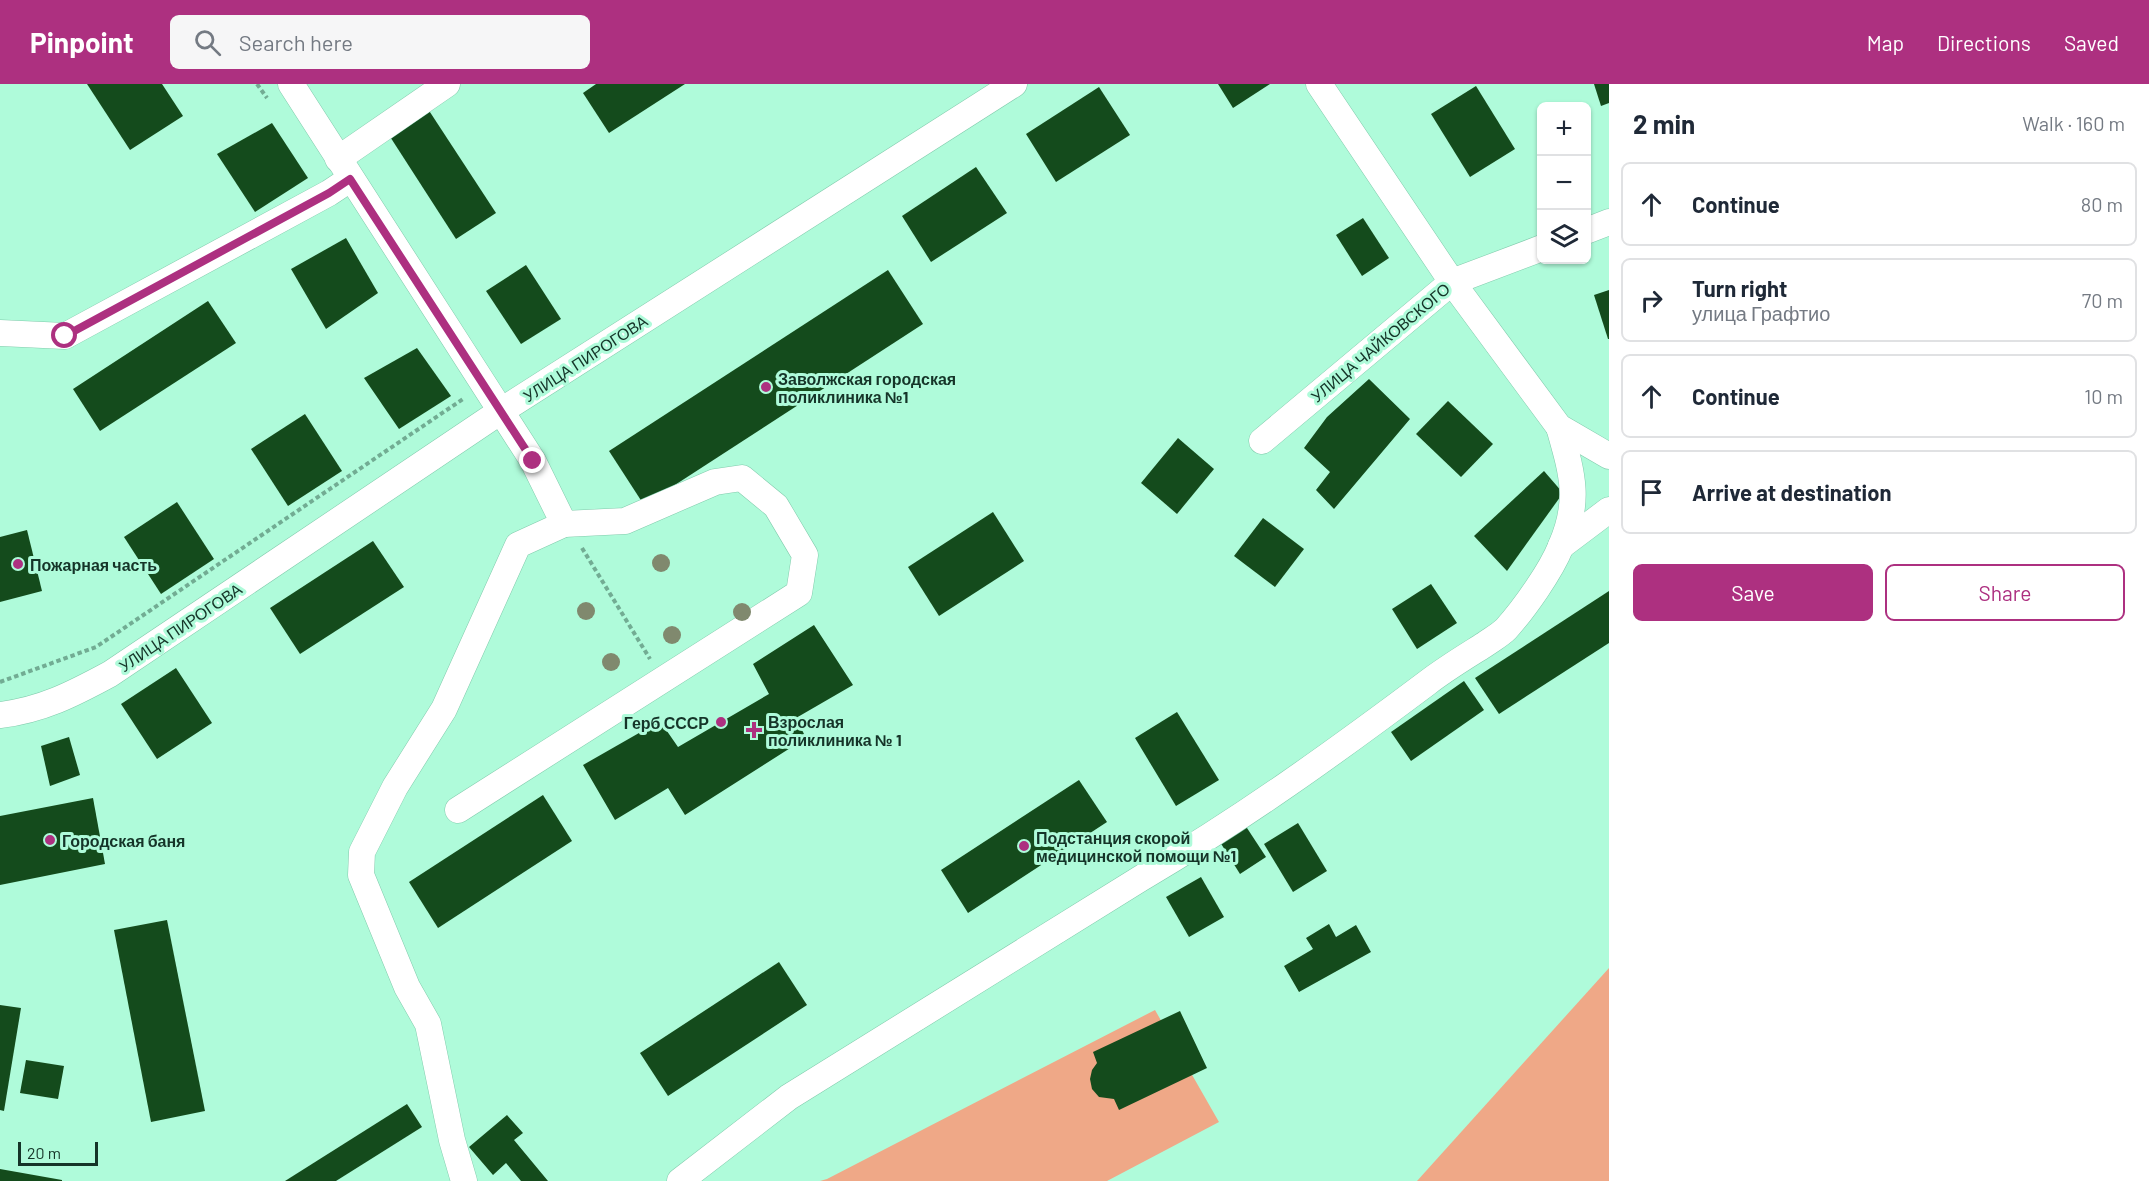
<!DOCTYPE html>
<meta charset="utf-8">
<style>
:root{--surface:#fff;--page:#f6f6f7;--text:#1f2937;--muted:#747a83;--line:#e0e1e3;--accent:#ad3080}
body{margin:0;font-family:Barlow,sans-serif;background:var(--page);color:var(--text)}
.controls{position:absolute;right:18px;top:18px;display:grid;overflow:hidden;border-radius:9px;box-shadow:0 2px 4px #0004}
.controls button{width:54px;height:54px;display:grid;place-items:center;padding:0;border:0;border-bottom:2px solid var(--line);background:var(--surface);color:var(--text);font:30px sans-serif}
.scale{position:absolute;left:18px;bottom:15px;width:80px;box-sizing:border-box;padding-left:6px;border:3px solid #153428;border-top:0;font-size:16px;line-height:21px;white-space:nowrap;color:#153428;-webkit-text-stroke:4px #affbda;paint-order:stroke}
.stop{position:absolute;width:18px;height:18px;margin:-14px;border:4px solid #ad3080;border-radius:50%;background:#fff}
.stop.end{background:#ad3080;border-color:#fff;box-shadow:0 2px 6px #0008}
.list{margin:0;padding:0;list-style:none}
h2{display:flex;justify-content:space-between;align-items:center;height:78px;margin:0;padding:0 24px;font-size:26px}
h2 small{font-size:20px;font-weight:400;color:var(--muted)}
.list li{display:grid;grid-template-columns:39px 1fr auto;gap:18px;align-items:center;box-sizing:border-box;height:84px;margin:0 12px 12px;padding:0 12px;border:2px solid var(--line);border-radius:9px}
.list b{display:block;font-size:22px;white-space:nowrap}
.list p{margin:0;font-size:20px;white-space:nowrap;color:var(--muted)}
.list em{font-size:20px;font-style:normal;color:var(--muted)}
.actions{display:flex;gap:12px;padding:18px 24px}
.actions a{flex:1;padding:14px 0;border:2px solid var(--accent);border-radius:9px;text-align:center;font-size:21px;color:var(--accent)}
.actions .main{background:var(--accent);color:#fff}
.icon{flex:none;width:33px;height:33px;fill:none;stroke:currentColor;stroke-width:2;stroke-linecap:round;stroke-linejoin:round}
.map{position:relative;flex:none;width:1609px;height:1097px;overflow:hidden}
header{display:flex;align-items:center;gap:36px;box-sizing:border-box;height:84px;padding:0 30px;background:var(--accent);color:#fff}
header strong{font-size:28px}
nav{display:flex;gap:33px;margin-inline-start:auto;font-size:21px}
.search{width:420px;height:54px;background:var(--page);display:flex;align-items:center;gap:15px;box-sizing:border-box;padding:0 21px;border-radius:9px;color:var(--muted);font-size:22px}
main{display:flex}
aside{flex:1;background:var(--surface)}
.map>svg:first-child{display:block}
.green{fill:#efa887}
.building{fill:#144b1c}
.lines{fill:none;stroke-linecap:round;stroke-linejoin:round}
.minor-casing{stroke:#81cbac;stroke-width:27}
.path{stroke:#72ac93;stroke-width:4;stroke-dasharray:4.5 3;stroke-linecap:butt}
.minor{stroke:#fff;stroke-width:26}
.tree{fill:#80896e}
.route{stroke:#ad3080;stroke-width:8}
.poi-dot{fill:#ad3080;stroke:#affbda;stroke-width:2}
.labels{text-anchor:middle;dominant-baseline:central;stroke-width:6;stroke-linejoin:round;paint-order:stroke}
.street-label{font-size:16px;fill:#153428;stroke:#affbda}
.poi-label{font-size:16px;font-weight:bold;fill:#153428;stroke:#affbda;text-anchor:start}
</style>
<header>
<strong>Pinpoint</strong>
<div class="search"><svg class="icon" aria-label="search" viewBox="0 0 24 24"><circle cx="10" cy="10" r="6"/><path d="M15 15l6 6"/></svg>Search here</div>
<nav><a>Map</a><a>Directions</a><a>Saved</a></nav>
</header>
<main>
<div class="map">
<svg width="1609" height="1097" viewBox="0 0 1609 1097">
<rect width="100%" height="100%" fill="#affbda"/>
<g class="green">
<path d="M1609,884V1097H1417Z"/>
<path d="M1155,926L1219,1038L1107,1097H820L827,1095Z"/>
</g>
<g class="building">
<path d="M87,0H162L183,32L130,66Z"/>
<path d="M596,0H685L609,49L583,9Z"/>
<path d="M1218,0H1270L1233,24Z"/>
<path d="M1594,0H1609V19L1601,22Z"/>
<path d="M1476,2L1515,65L1470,93L1431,30Z"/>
<path d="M1099,3L1130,51L1056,98L1026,50Z"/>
<path d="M426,22L496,129L456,155L387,48Z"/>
<path d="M272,39L308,94L255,128L217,70Z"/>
<path d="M976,83L1007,129L931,178L902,132Z"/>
<path d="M1363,134L1389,174L1362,192L1336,151Z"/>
<path d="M346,154L378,209L326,245L291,185Z"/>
<path d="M526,181L561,235L521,260L486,207Z"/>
<path d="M888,186L923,240L644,421L609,367Z"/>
<path d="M1609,206V255H1608L1594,211Z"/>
<path d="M208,217L236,259L100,347L73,305Z"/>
<path d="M417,264L451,312L399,345L364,294Z"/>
<path d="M1369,295L1410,335L1334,425L1316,406L1330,388L1304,364L1327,333Z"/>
<path d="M1448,317L1493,360L1461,393L1416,350Z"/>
<path d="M305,330L342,387L288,422L251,365Z"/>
<path d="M1178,354L1214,385L1177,430L1141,399Z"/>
<path d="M1544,387L1563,409L1507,487L1474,452Z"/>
<path d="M177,418L214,475L161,510L124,453Z"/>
<path d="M993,428L1024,477L939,532L908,483Z"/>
<path d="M1263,434L1304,465L1275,503L1234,472Z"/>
<path d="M27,446L42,507L0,518V453Z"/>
<path d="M373,457L404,503L300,570L270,524Z"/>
<path d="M1431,500L1457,539L1417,565L1392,525Z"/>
<path d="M1609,507V559L1499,630L1475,594Z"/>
<path d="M814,541L853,601L796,634L806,654L685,731L668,704L615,736L583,681L660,637L678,663L769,610L753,580Z"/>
<path d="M176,584L212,639L157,675L121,620Z"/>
<path d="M1464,597L1484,626L1411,677L1391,648Z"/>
<path d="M1177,628L1219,696L1176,722L1135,654Z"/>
<path d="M69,653L80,691L50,702L41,662Z"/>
<path d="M1079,696L1107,738L968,829L941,786Z"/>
<path d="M543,711L572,757L438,844L409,798Z"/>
<path d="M93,714L105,780L0,801V732Z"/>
<path d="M1298,739L1327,787L1293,808L1264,760Z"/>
<path d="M1245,741L1266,773L1240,790L1220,758Z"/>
<path d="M1201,793L1224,833L1189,853L1166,813Z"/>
<path d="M167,836L205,1027L151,1038L114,846Z"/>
<path d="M1329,840L1336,853L1356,841L1371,868L1299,908L1284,882L1313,865L1306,854Z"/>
<path d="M779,878L807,921L668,1012L640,969Z"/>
<path d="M0,921L21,924L4,1027L0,1026Z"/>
<path d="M1180,927L1207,984L1119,1026L1114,1015L1099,1013L1092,1005L1090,995L1092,986L1097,979L1093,968Z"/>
<path d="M26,976L64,982L58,1015L20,1009Z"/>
<path d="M407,1020L422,1043L336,1097H285Z"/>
<path d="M507,1031L523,1049L514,1056L548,1097H521L506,1079L493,1091L469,1063Z"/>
<path d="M0,1085L62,1096V1097H0Z"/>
</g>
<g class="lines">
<g class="minor-casing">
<g id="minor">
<path d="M291,0L533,377L564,440L518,461L444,625L395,703L362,768L361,791L407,903L428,940L452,1056L464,1097"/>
<path d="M1319,0L1452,198L1559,343L1609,372"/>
<path d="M338,75L447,0"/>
<path d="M1586,147L1609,138"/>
<path d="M0,249L65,252L329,109L350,95"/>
<path d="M1262,357L1452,198L1542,164"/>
<path d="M1561,462L1609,426"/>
<path d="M0,631C42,626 73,610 110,590L501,327L1014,0"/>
<path d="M458,726L799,509L805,471L776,422L742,394L715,398L625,437L564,440"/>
<path d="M680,1097L789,1013L1143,793C1242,735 1335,668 1427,599C1445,585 1465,573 1484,561C1491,556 1500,551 1506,545C1524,525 1551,487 1561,462C1581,416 1572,389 1559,343"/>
</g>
</g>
<g class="path">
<path d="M257,0L267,14"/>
<path d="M582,464L650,575"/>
<path d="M0,598L96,563L463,315"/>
</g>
<use href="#minor" class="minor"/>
</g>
<g class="tree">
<circle cx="661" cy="479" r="9"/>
<circle cx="586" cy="527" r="9"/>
<circle cx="742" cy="528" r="9"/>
<circle cx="672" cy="551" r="9"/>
<circle cx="611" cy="578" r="9"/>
</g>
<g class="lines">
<path class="route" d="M65,252L329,109L350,95L533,377"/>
</g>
<g class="poi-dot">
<circle cx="766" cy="303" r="6"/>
<circle cx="18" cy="480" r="6"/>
<circle cx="721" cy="638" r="6"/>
<path d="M751 637h6v6h6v6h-6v6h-6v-6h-6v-6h6z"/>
<circle cx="50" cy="756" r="6"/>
<circle cx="1024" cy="762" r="6"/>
</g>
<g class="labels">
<g class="street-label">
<text transform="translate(1380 258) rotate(-40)">УЛИЦА ЧАЙКОВСКОГО</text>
<text transform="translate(585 274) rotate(-33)">УЛИЦА ПИРОГОВА</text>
<text transform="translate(180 543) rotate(-34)">УЛИЦА ПИРОГОВА</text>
</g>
<g class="poi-label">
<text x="778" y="294">Заволжская городская<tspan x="778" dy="18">поликлиника №1</tspan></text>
<text x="30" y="480">Пожарная часть</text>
<text x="768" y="637">Взрослая<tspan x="768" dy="18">поликлиника № 1</tspan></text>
<text x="709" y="638" text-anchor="end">Герб СССР</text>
<text x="1036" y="753">Подстанция скорой<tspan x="1036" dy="18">медицинской помощи №1</tspan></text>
<text x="62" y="756">Городская баня</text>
</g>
</g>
</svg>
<div class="controls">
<button>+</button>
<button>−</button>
<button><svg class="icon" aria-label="layers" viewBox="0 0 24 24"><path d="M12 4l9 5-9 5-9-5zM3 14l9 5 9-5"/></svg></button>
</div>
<div class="scale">20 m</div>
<div class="stop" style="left:65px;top:252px"></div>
<div class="stop end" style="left:533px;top:377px"></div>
</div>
<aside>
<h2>2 min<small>Walk · 160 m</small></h2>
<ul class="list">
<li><svg class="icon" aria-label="ahead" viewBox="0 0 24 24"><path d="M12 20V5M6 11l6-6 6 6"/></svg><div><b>Continue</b></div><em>80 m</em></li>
<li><svg class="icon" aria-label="right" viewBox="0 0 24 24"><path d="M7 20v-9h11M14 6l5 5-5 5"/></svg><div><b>Turn right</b><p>улица Графтио</p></div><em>70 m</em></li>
<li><svg class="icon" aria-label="ahead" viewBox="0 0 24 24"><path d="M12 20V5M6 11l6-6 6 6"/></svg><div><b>Continue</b></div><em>10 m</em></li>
<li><svg class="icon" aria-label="arrive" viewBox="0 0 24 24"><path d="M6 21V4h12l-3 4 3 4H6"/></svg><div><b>Arrive at destination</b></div></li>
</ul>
<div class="actions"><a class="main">Save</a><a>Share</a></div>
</aside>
</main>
